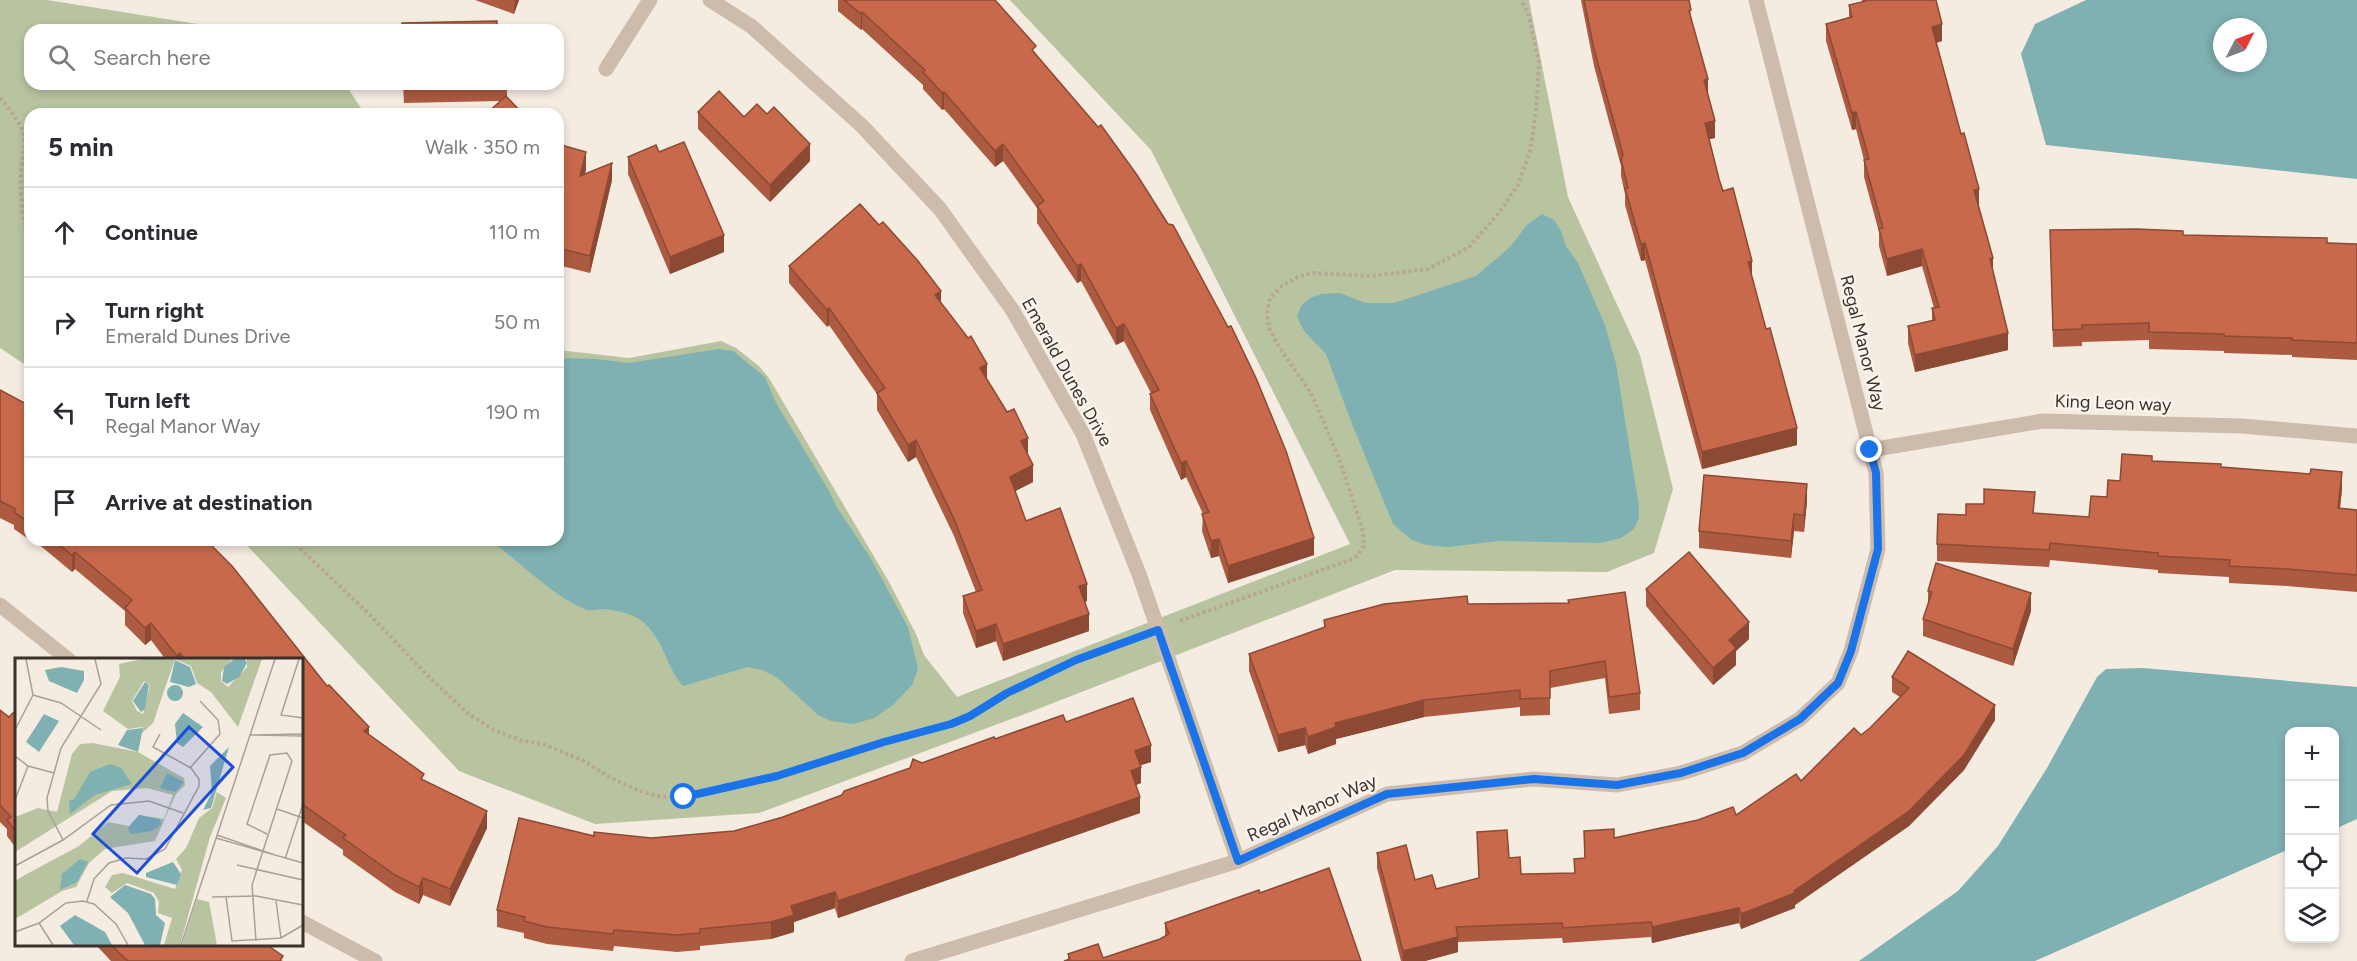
<!DOCTYPE html>
<meta charset="utf-8">
<style>
:root{--surface:#fff;--page:#f2f2f3;--text:#2b2b33;--muted:#7c7c81;--line:#e1e1e2}
body{margin:0;font-family:Figtree,sans-serif;background:var(--page);color:var(--text)}
.controls{position:absolute;right:18px;bottom:18px;display:grid;overflow:hidden;border-radius:12px;box-shadow:0 3px 9px #0003}
.controls button{width:54px;height:54px;display:grid;place-items:center;padding:0;border:0;border-bottom:2px solid var(--line);background:var(--surface);color:var(--text);font:30px sans-serif}
.compass{position:absolute;left:2213px;top:18px;width:54px;height:54px;border-radius:50%;background:var(--surface);box-shadow:0 3px 9px #0003;rotate:48deg}
.stop{position:absolute;width:18px;height:18px;margin:-14px;border:4px solid #1a73e8;border-radius:50%;background:#fff}
.stop.end{background:#1a73e8;border-color:#fff;box-shadow:0 2px 6px #0008}
.list{margin:0;padding:0;list-style:none}
h2{display:flex;justify-content:space-between;align-items:center;height:78px;margin:0;padding:0 24px;font-size:26px}
h2 small{font-size:20px;font-weight:400;color:var(--muted)}
.list li{display:grid;grid-template-columns:39px 1fr auto;gap:18px;align-items:center;box-sizing:border-box;height:90px;padding:0 24px;border-top:2px solid var(--line)}
.list b{display:block;font-size:22px;white-space:nowrap}
.list p{margin:0;font-size:20px;white-space:nowrap;color:var(--muted)}
.list em{font-size:20px;font-style:normal;color:var(--muted)}
.icon{flex:none;width:33px;height:33px;fill:none;stroke:currentColor;stroke-width:2;stroke-linecap:round;stroke-linejoin:round}
.map{position:relative;flex:none;width:2357px;height:961px;overflow:hidden}
.search{position:absolute;background:var(--surface);box-shadow:0 3px 9px #0003;left:24px;top:24px;width:540px;height:66px;display:flex;align-items:center;gap:15px;box-sizing:border-box;padding:0 21px;border-radius:18px;color:var(--muted);font-size:22px}
.panel{position:absolute;background:var(--surface);box-shadow:0 3px 9px #0003;left:24px;top:108px;width:540px;height:438px;border-radius:18px}
.map>svg:first-child{display:block}
.green{fill:#b8c4a0}
.water{fill:#7fb0b2;fill-rule:evenodd}
.lines{fill:none;stroke-linecap:round;stroke-linejoin:round}
.path{stroke:#b9a596;stroke-width:4;stroke-dasharray:3 3;stroke-linecap:butt}
.minor{stroke:#cdbbac;stroke-width:15}
.wall{fill:#ac5a40}
.shaded-wall{fill:#8c4a34}
.building{fill:#c8694b;stroke:#8c4a34;stroke-width:1.5}
.route{stroke:#1a73e8;stroke-width:8}
.labels{text-anchor:middle;dominant-baseline:central;stroke-width:4.5;stroke-linejoin:round;paint-order:stroke}
.street-label{font-size:18px;fill:#3b302b;stroke:#fbf5ee}
.inset-road{fill:none;stroke:#aaa098;stroke-width:1.5}
.view{fill:#1d4ed8;fill-opacity:0.15;stroke:#1d4ed8;stroke-width:3}
.inset-edge{fill:none;stroke:#3b302b;stroke-width:3}
</style>
<div class="map">
<svg width="2357" height="961" viewBox="0 0 2357 961">
<rect width="100%" height="100%" fill="#f4ebe1"/>
<g class="green">
<path d="M0,0H47L235,30H30V84H345L365,114H30V368L0,348Z"/>
<path d="M1010,0H1529L1568,197L1640,355L1673,489L1654,553L1607,572L1395,570L1025,714L759,813L595,824L459,771L242,540H558V350L629,358L721,341L736,348L759,366L769,378L889,582L916,634L924,655L957,697L1350,544L1151,150Z"/>
</g>
<g class="water">
<path d="M2086,0H2357V179L2046,145L2021,54L2035,24ZM2222,27H2258V63H2222Z"/>
<path d="M1542,214L1554,220L1561,231L1566,246L1578,263L1605,325L1616,364L1639,507V518L1634,529L1621,538L1601,543L1499,541L1448,547L1426,545L1412,540L1393,524L1352,424L1326,354L1304,331L1297,317L1301,306L1310,298L1321,294L1340,293L1365,303H1394L1476,276L1510,247L1527,225Z"/>
<path d="M719,349L733,351L765,377L776,403L828,489L838,509L870,557L908,627L918,669L912,685L893,705L874,718L854,724L831,721L818,715L778,678L762,670L748,667L683,686C665,666 666,642 642,621C632,613 616,610 603,609C597,609 591,612 585,609C552,596 520,561 489,540H558V358L596,359L629,363Z"/>
<path d="M2143,668L2357,687V819L2335,829L2334,732H2290L2289,849L2035,961H1859L1958,891L1998,846L2047,768L2097,677L2106,669Z"/>
</g>
<g class="lines">
<g class="path">
<path d="M0,98C9,109 22,123 24,137C26,150 21,162 21,174C20,196 22,219 30,238"/>
<path d="M291,540L367,612L433,681L469,714L494,730L520,740L546,745L584,761L609,777L637,790L661,797H684L777,776L884,742L951,724L970,716L1007,693L1076,660L1137,638"/>
<path d="M1180,621L1355,558L1364,546L1363,532L1353,500L1338,456L1311,393L1279,347L1269,328L1267,313L1270,298L1282,286L1298,277L1313,273L1371,276L1428,269L1469,247L1498,214L1518,185L1530,151L1536,112L1539,62L1528,13L1521,0"/>
</g>
<g class="minor">
<path d="M710,0L751,26L862,126L940,209L1013,311L1083,434L1139,574L1238,861"/>
<path d="M606,69L650,0"/>
<path d="M1870,450L2043,421L2242,426L2357,436"/>
<path d="M0,605L69,660"/>
<path d="M302,922L375,961"/>
<path d="M912,961L1238,861L1387,794L1534,779L1617,785L1681,773L1743,753L1800,719L1838,683L1851,651L1878,549L1876,473L1756,0"/>
</g>
</g>
<g class="wall">
<path d="M475,0H519L514,14Z"/>
<path d="M838,0H995L1036,54L1314,555L1228,583L1219,556L1211,558L1202,531L1203,514L1186,477L1181,480L1150,410V394L1151,393L1124,341L1116,345L1081,281L1077,283L1037,223V208L1003,161L995,167L944,109L942,110L923,89V85L862,29L861,30L838,11Z"/>
<path d="M1581,0H1689L1691,17L1708,94L1715,138L1709,139L1719,179L1752,277L1797,445L1702,469L1645,260L1641,261L1625,205V194L1621,176V166L1594,66Z"/>
<path d="M1862,0H1936L1942,41L1936,43L1979,206L1993,271L2008,350L1915,372L1908,343V326L1932,320V308H1934L1922,266L1887,276L1879,246V232L1864,177V160L1856,129L1852,130L1826,41V24L1849,17V5L1862,2Z"/>
<path d="M403,84H507V97L500,101L404,103Z"/>
<path d="M698,112L744,117L810,161L770,202L698,129Z"/>
<path d="M558,144L586,169L585,175L612,180L590,273L558,265Z"/>
<path d="M628,157L724,252L670,274L628,174Z"/>
<path d="M2050,230L2183,235L2357,244V360L2292,357V355L2224,353V351L2149,349V340L2082,342V346L2053,347Z"/>
<path d="M789,266L941,303L987,379L1028,455L1033,482L1015,491L1026,521L1087,601L1085,602L1089,631L1003,661L996,641L976,648L963,613V596L976,592L954,536L916,457L908,462L877,410V394L829,325L827,327L789,283Z"/>
<path d="M0,390L30,406V540L14,529V525L0,518Z"/>
<path d="M2152,461L2221,467L2342,489L2340,508L2357,510V592L2287,586L2229,583V577L2158,573V570L2050,560L2049,567L1937,561V544L1966,515L2034,513L2089,517L2120,481Z"/>
<path d="M1807,501L1804,532L1794,531L1791,558L1699,548V531Z"/>
<path d="M30,540H206L327,686L369,735L424,781L487,828L450,906L423,895L419,904L395,892L343,855V850L302,821V660H166L151,640L145,645L125,625V611L75,569L72,572L42,547Z"/>
<path d="M1646,589L1749,639L1736,651V665L1713,685L1646,606Z"/>
<path d="M1928,591L2031,611L2013,666L1923,636V619L1928,605Z"/>
<path d="M1568,603L1640,693V710L1609,714L1605,678L1550,688V715L1520,716V707L1424,717L1336,739V744L1308,754L1305,745L1278,752L1249,671V654L1324,628V620L1468,604Z"/>
<path d="M1892,677L1995,720L1964,770L1909,826L1795,905V908L1741,929L1739,923L1652,943L1651,937L1563,943L1562,938L1458,942V952L1425,961H1401L1377,868V853L1415,880L1436,889L1479,878L1477,832L1509,858L1521,874L1574,873V859H1585L1584,831L1614,838L1736,815L1801,781L1870,728L1900,697L1892,692Z"/>
<path d="M0,710L9,717L16,710V848L7,836V829L0,822Z"/>
<path d="M1066,722L1151,762L1141,765V783L1136,785L1140,813L838,918L835,908L794,922V932L771,939L700,946V950L677,952L614,946L613,951L547,944L524,938V933L497,927V910L594,836L651,838L734,831L783,817L842,795L922,763L995,739Z"/>
<path d="M1260,893L1361,961L1068,960V954L1103,958L1160,939L1165,936V923Z"/>
<path d="M96,945H249L251,946L283,961H111Z"/>
</g>
<g class="shaded-wall">
<path d="M515,0H519L514,14V3Z"/>
<path d="M862,12V29L861,30V14Z"/>
<path d="M1942,24V41L1932,44V27Z"/>
<path d="M1708,79V96L1704,80Z"/>
<path d="M944,92V109L942,110V93Z"/>
<path d="M1856,112V129L1852,130V113Z"/>
<path d="M1715,121V138L1705,140V123Z"/>
<path d="M810,144V161L770,202V185Z"/>
<path d="M1003,144V161L995,167V151Z"/>
<path d="M586,152V169L580,193V176Z"/>
<path d="M612,163V180L590,273V256Z"/>
<path d="M1979,189V206L1974,207V190Z"/>
<path d="M724,235V252L670,274V257Z"/>
<path d="M1645,243V260L1641,261V244Z"/>
<path d="M1922,249V266L1887,276V259Z"/>
<path d="M1993,258V275L1990,259Z"/>
<path d="M1752,261V278L1748,262Z"/>
<path d="M1081,264V281L1077,283V266Z"/>
<path d="M941,291V308L935,295Z"/>
<path d="M829,308V325L827,327V310Z"/>
<path d="M1124,324V341L1116,345V328Z"/>
<path d="M2008,333V350L1915,372V355Z"/>
<path d="M987,364V381L980,368Z"/>
<path d="M1797,428V445L1702,469V452Z"/>
<path d="M1028,438V455L1021,441Z"/>
<path d="M916,440V457L908,462V445Z"/>
<path d="M1186,461V477L1181,480V463Z"/>
<path d="M1033,465V482L1010,494V477Z"/>
<path d="M2342,472V489L2338,525V508Z"/>
<path d="M1807,484V501L1804,532V515Z"/>
<path d="M1794,514V531L1791,558V541Z"/>
<path d="M1314,538V555L1228,583V566Z"/>
<path d="M1219,539V556L1211,558V541Z"/>
<path d="M75,552V569L72,572V555Z"/>
<path d="M1087,584V601L1079,603V586Z"/>
<path d="M2031,593V611L2013,666V649Z"/>
<path d="M1089,614V631L1003,661V644Z"/>
<path d="M1749,622V639L1736,651V665L1713,685V668L1729,640Z"/>
<path d="M151,623V640L145,645V628Z"/>
<path d="M996,624V641L976,648V631Z"/>
<path d="M180,653V660H177V656Z"/>
<path d="M1424,700V717L1336,739V744L1308,754V737L1335,723Z"/>
<path d="M1995,705V720L1964,770L1909,826L1795,905V908L1741,929V914L1794,891Z"/>
<path d="M369,727V744L364,731Z"/>
<path d="M1305,728V745L1278,752V735Z"/>
<path d="M1151,745V762L1135,767V751Z"/>
<path d="M1141,767V783L1131,787V771Z"/>
<path d="M1140,797V813L838,918V901Z"/>
<path d="M487,811V828L450,906V889Z"/>
<path d="M423,878V895L419,904V887Z"/>
<path d="M835,892V908L794,922V932L771,939V922L791,906Z"/>
<path d="M1739,908V923L1652,943V927Z"/>
<path d="M1458,937V952L1425,961H1403V951Z"/>
</g>
<g class="building">
<path d="M844,0H995L1036,46L1032,50L1098,127L1101,125L1137,175L1168,224L1173,225L1228,327L1231,326L1256,378L1286,451L1314,538L1228,566L1219,539L1211,541L1202,514L1209,512L1186,461L1181,463L1150,394L1159,390L1124,324L1116,328L1081,264L1077,266L1037,206L1044,201L1003,144L995,151L944,92L942,93L923,72L925,70L862,12L861,14Z"/>
<path d="M1584,0H1689L1691,10L1689,11L1708,79L1704,80L1715,121L1705,123L1719,179L1723,191L1733,188L1752,261L1748,262L1766,329L1770,328L1797,428L1702,452L1645,243L1641,244L1625,188H1628L1621,159L1623,155L1594,49Z"/>
<path d="M1866,0H1936L1942,24L1932,27L1961,134L1964,133L1979,189L1974,190L1993,258L1990,259L2008,333L1915,355L1908,326L1935,320L1932,308L1939,307L1922,249L1887,259L1879,229L1883,228L1864,160L1869,159L1856,112L1852,113L1826,24L1852,17L1849,5L1866,1Z"/>
<path d="M497,21V30H402V23Z"/>
<path d="M404,84H485L404,86Z"/>
<path d="M719,91L744,117L757,104L767,114L774,107L810,144L770,185L698,112Z"/>
<path d="M506,96L523,114H486Z"/>
<path d="M684,142L724,235L670,257L628,157L656,145L659,152Z"/>
<path d="M558,144L586,152L580,176L612,163L590,256L558,248Z"/>
<path d="M860,204L879,225L883,222L918,261L941,291L935,295L968,338L971,336L987,364L980,368L1007,412L1014,409L1028,438L1021,441L1033,465L1010,477L1026,521L1060,508L1087,584L1079,586L1089,614L1003,644L996,624L976,631L963,596L982,590L954,519L916,440L908,445L877,393L885,388L829,308L827,310L789,266Z"/>
<path d="M2137,229L2183,231V235L2327,238V243L2357,244V343L2292,340V338L2224,336V334L2149,332V323L2082,325V329L2053,330L2050,230Z"/>
<path d="M0,390L30,406V523L14,512L16,509L0,501Z"/>
<path d="M2122,454L2152,456V461L2221,464V467L2310,474L2311,469L2342,472L2338,508L2357,510V575L2287,569L2229,566L2230,560L2158,556V553L2050,543L2049,550L1937,544L1938,514L1966,515V504H1984V489L2035,492L2033,513L2089,517L2091,496L2107,497L2108,480L2120,481Z"/>
<path d="M1704,475L1807,484L1804,515L1794,514L1791,541L1699,531Z"/>
<path d="M53,540H206L232,566L327,686L329,685L369,727L364,731L424,774L421,779L487,811L450,889L423,878L419,887L395,875L343,838L346,835L302,804V660H185L180,653L177,656L151,623L145,628L125,608L132,600L75,552L72,555Z"/>
<path d="M1689,552L1749,622L1729,640L1736,648L1713,668L1646,589Z"/>
<path d="M1936,563L2031,593L2013,649L1923,619L1932,592L1928,591Z"/>
<path d="M1625,592L1640,693L1609,697L1605,661L1550,671V698L1520,699V690L1424,700L1335,723L1336,727L1308,737L1305,728L1278,735L1249,654L1325,627L1324,620L1384,604L1467,596L1468,604L1569,603L1568,600Z"/>
<path d="M1908,651L1995,705L1964,755L1909,811L1794,891L1795,893L1741,914L1739,908L1652,927L1651,922L1563,928L1562,923L1456,927L1458,937L1403,951L1377,853L1406,845L1415,880L1432,875L1436,889L1479,878L1477,832L1507,830L1509,858L1520,857L1521,874L1575,873L1574,859L1585,858L1584,831L1614,829V838L1698,820L1733,807L1736,815L1796,774L1801,781L1854,728L1861,735L1870,728L1909,688L1892,677Z"/>
<path d="M1133,698L1151,745L1135,751L1141,767L1131,771L1140,797L838,901L835,892L791,906L794,915L771,922L700,929V933L677,935L614,930L613,934L547,927L524,921L525,917L497,910L519,818L594,836V832L651,838L734,831L783,817L842,795L844,791L910,768L913,759L922,763L994,737L995,739L1063,715L1066,722Z"/>
<path d="M0,710L9,717L16,710V832L7,820L11,817L0,805Z"/>
<path d="M1329,868L1361,961H1064L1070,959L1068,954L1098,944L1103,958L1160,939L1169,934L1165,923L1259,890L1260,893Z"/>
<path d="M111,945H249L251,946L252,945H267L283,956L280,961H128Z"/>
</g>
<g class="lines">
<path class="route" d="M684,797L777,776L884,742L951,724L970,716L1007,693L1076,660L1158,630L1238,861L1387,794L1534,779L1617,785L1681,773L1743,753L1800,719L1838,683L1851,651L1878,549L1876,473L1870,450"/>
</g>
<g class="labels">
<g class="street-label">
<text transform="translate(1863 343) rotate(76)">Regal Manor Way</text>
<text transform="translate(1067 372) rotate(61)">Emerald Dunes Drive</text>
<text transform="translate(2113 403) rotate(2)">King Leon way</text>
<text transform="translate(1312 808) rotate(-24)">Regal Manor Way</text>
</g>
</g>
<g transform="translate(15 658)">
<rect width="288" height="288" fill="#f4ebe1"/>
<path d="M127,1H217L206,14V23L213,29L232,9V1H247L223,69L196,34L182,25L176,8L160,1L138,65L126,76L128,69L113,71L88,53L105,19L104,6ZM129,23L135,27L128,56L122,53L117,43ZM78,85L123,94L169,120L170,127L161,136L140,183L90,191L74,205L61,229L47,233L0,261V223L8,218L64,188L93,164L114,168L124,157L149,161L158,137L132,130L97,133L0,194V159L23,150L42,154L57,96L65,86ZM202,134L211,140L195,179L165,287H149L157,260L143,255L144,244L139,235L112,225L97,235L90,229L97,217L108,215L160,231L167,212L161,201L171,190L184,160L197,150ZM182,241L194,244L202,287H167Z" fill="#b8c4a0" fill-rule="evenodd"/>
<path d="M219,1H230L232,5L224,19L212,26L207,23L209,9ZM160,2L175,9L181,26L174,29L155,24ZM46,9L69,13V22L62,35L34,23L30,12ZM130,24L134,27L130,51L126,54L118,43ZM152 35a8 8 0 1 1 16 0a8 8 0 1 1-16 0ZM168,55L188,69L168,89L162,85L160,66ZM29,56L44,63L24,94L11,84ZM128,70L123,94L103,87L112,72ZM214,89L196,150L188,152L197,134L195,108ZM95,106L106,110L117,126L80,137L55,156L54,143L59,141L75,114ZM152,115L169,124L160,134L145,130ZM124,157L144,161L147,166L137,173L115,176L113,170ZM65,201L73,204L62,224L45,232L47,216ZM158,204L166,216L162,227L131,219V215ZM110,227L136,236L140,241L141,257L150,265L145,287H130L113,255L95,239ZM60,257L90,274L97,287H59L45,268Z" fill="#7fb0b2"/>
<path class="inset-road" d="M284,1L266,57L288,60M18,37L46,45L86,72M0,72L18,37L11,1M288,76L235,77L288,78M0,98L13,108L39,115M175,110L205,76L203,62L185,43M0,142L13,108M262,151L288,160M202,177L260,197M201,180L288,205M48,182L33,153L32,140L46,90L86,26L80,1M270,201L288,146M222,207L288,222M0,208L48,182L96,147L134,143L168,155M197,239L241,238L288,247M211,239L217,283L266,280L288,267M72,243L79,221L94,205L111,200L131,201L150,191L184,128V121L176,110L138,89L145,76M261,243L266,280M24,265L38,287M0,274L24,265L51,245L68,243L79,246L101,266L113,287M241,283L237,227L277,103L272,95L255,97L232,166L252,176M166,287L260,1"/>
<path class="view" d="M174,69L218,109L122,215L78,176Z"/>
<rect width="288" height="288" class="inset-edge"/>
</g>
</svg>
<div class="controls">
<button>+</button>
<button>−</button>
<button><svg class="icon" aria-label="locate" viewBox="0 0 24 24"><circle cx="12" cy="12" r="6"/><path d="M12 2v4M12 18v4M2 12h4M18 12h4"/></svg></button>
<button><svg class="icon" aria-label="layers" viewBox="0 0 24 24"><path d="M12 4l9 5-9 5-9-5zM3 14l9 5 9-5"/></svg></button>
</div>
<svg class="compass" viewBox="-18 -18 36 36"><path d="M0-13l5 13h-10z" fill="#e53935"/><path d="M0 13l5-13h-10z" fill="#7c7c81"/></svg>
<div class="stop" style="left:684px;top:797px"></div>
<div class="stop end" style="left:1870px;top:450px"></div>
<div class="search"><svg class="icon" aria-label="search" viewBox="0 0 24 24"><circle cx="10" cy="10" r="6"/><path d="M15 15l6 6"/></svg>Search here</div>
<section class="panel">
<h2>5 min<small>Walk · 350 m</small></h2>
<ul class="list">
<li><svg class="icon" aria-label="ahead" viewBox="0 0 24 24"><path d="M12 20V5M6 11l6-6 6 6"/></svg><div><b>Continue</b></div><em>110 m</em></li>
<li><svg class="icon" aria-label="right" viewBox="0 0 24 24"><path d="M7 20v-9h11M14 6l5 5-5 5"/></svg><div><b>Turn right</b><p>Emerald Dunes Drive</p></div><em>50 m</em></li>
<li><svg class="icon" aria-label="left" viewBox="0 0 24 24"><path d="M17 20v-9H6M10 6l-5 5 5 5"/></svg><div><b>Turn left</b><p>Regal Manor Way</p></div><em>190 m</em></li>
<li><svg class="icon" aria-label="arrive" viewBox="0 0 24 24"><path d="M6 21V4h12l-3 4 3 4H6"/></svg><div><b>Arrive at destination</b></div></li>
</ul>
</section>
</div>
